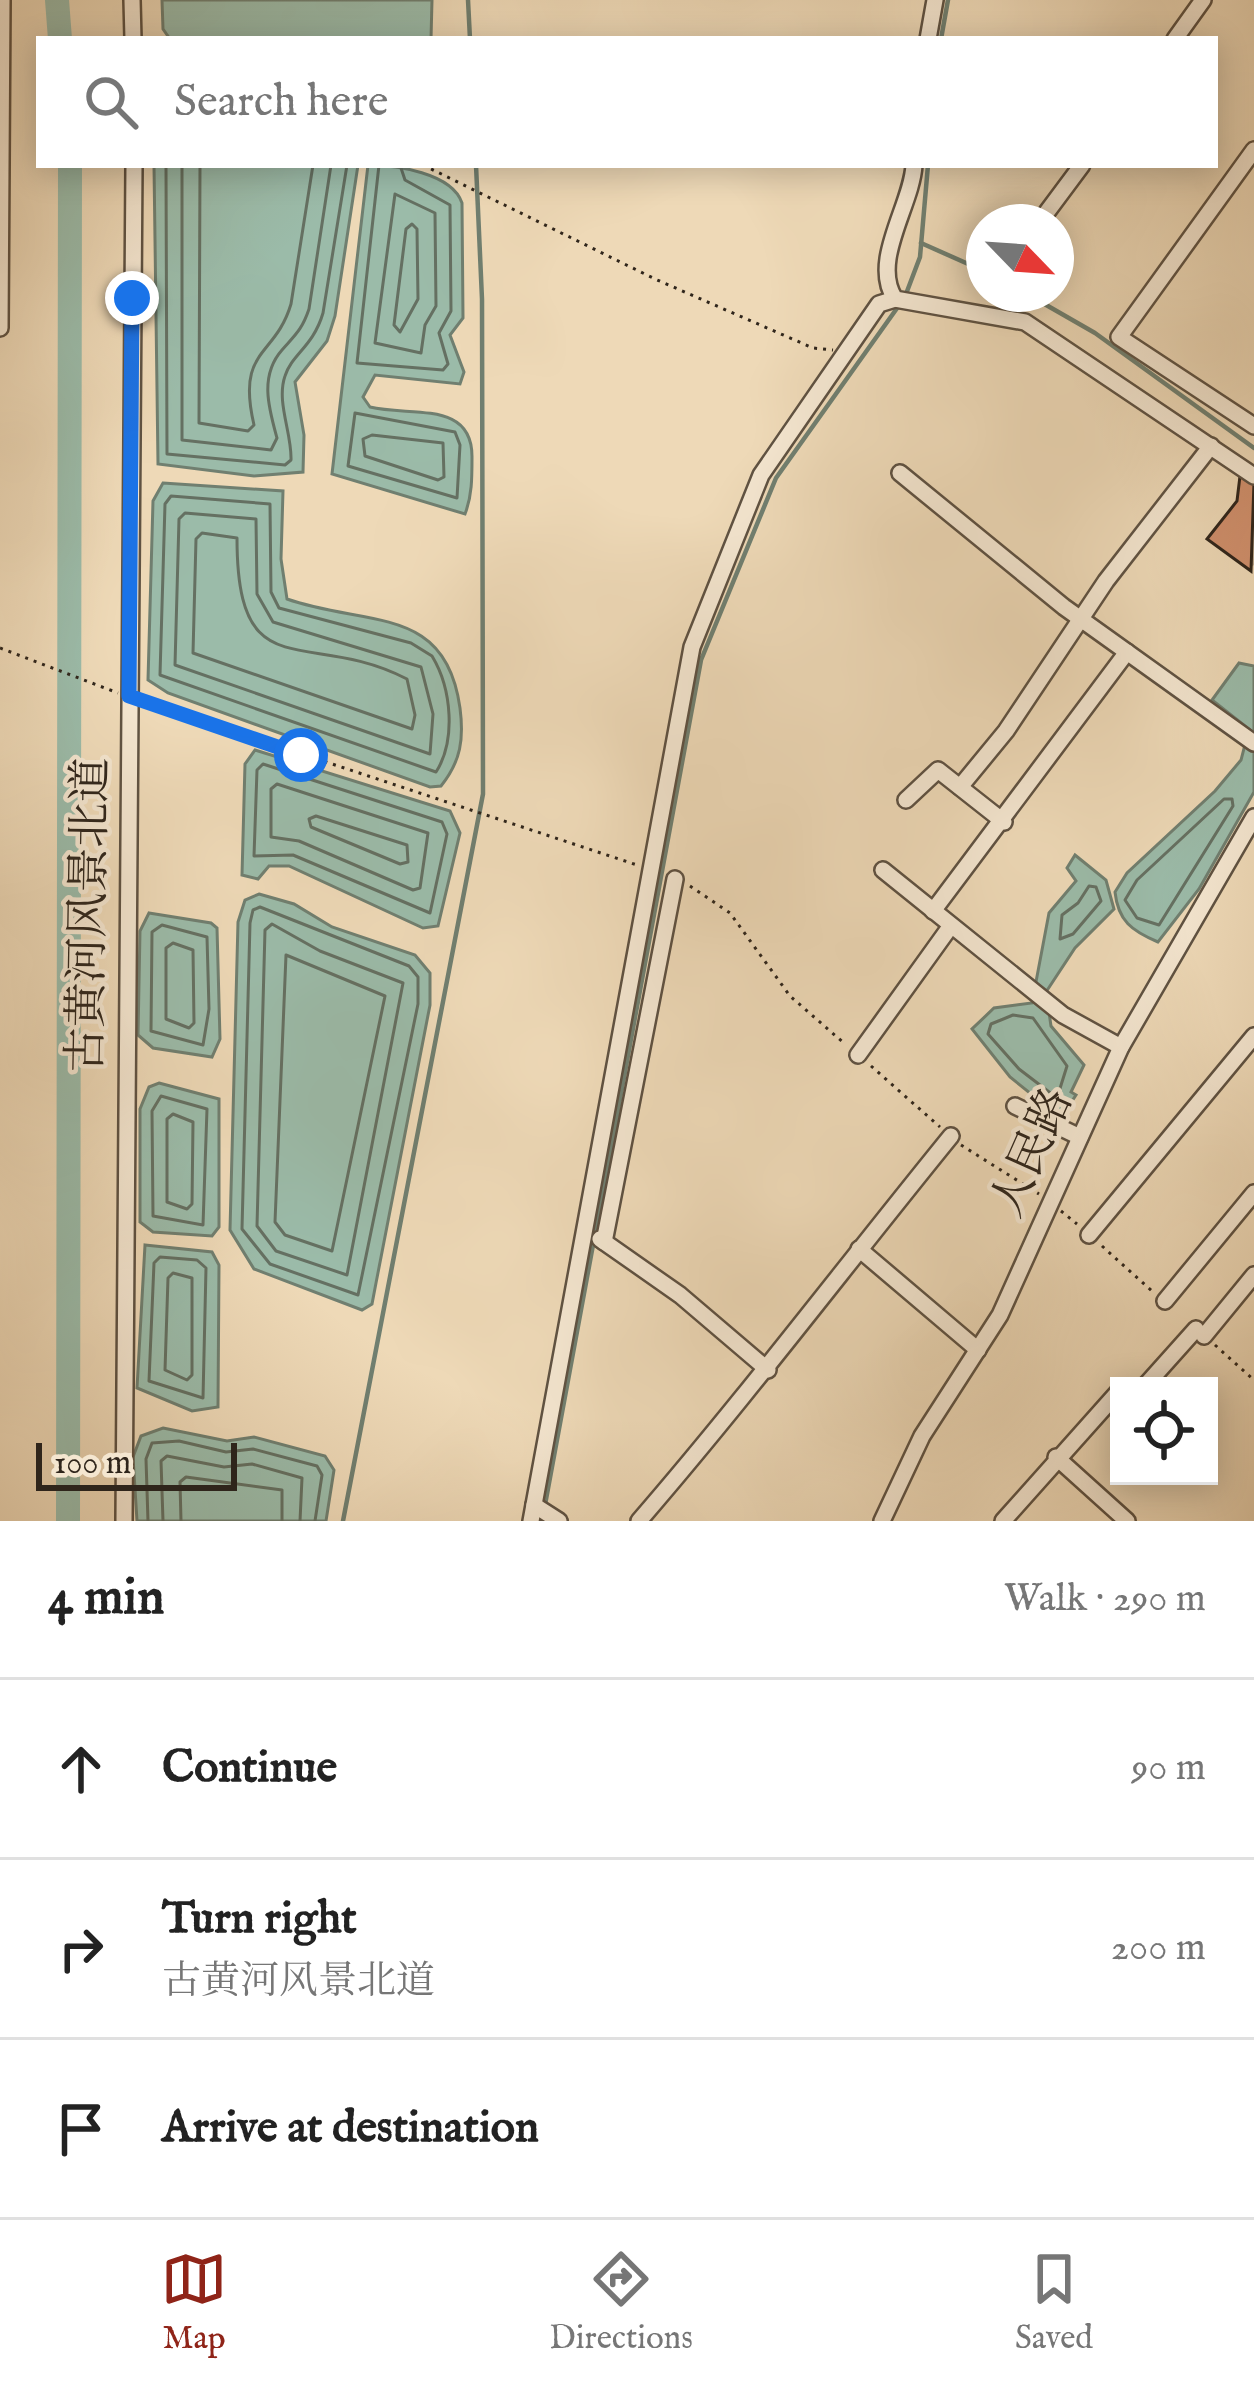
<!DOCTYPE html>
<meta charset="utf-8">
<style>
:root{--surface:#fff;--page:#f2f2f2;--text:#222;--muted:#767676;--line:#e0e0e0;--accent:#8f2418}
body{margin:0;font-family:"IM FELL English","Noto Serif SC",serif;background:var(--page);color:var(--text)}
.controls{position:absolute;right:36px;bottom:36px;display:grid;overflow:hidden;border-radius:0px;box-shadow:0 6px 30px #0003}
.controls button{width:108px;height:108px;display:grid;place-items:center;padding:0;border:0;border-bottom:3px solid var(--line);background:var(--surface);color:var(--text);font:60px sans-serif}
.compass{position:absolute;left:966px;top:204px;width:108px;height:108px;border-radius:50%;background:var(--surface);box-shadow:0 6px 30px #0003;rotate:115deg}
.scale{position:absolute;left:36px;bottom:30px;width:201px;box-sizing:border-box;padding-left:12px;border:6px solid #2f251b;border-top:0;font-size:33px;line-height:42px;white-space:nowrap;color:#2f251b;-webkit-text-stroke:9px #f4e6d0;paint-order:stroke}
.stop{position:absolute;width:36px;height:36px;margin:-27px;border:9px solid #1a73e8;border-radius:50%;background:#fff}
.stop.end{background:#1a73e8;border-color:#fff;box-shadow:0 3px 12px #0008}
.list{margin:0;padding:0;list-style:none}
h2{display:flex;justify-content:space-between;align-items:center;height:156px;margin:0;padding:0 48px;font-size:51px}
h2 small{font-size:39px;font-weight:400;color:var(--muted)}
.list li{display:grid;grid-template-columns:78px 1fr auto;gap:36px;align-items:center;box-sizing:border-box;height:180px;padding:0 48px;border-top:3px solid var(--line)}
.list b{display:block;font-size:45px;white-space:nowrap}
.list p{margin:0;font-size:39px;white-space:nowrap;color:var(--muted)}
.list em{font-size:39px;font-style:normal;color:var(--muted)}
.icon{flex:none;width:66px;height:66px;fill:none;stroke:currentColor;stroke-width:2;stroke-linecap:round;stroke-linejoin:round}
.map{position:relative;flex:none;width:1254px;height:1521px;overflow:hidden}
.search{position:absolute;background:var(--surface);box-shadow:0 6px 30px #0003;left:36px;right:36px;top:36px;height:132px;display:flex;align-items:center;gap:30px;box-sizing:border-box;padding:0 42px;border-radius:0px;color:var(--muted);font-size:45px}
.sheet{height:696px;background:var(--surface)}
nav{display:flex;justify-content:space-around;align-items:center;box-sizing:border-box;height:168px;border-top:3px solid var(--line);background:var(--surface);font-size:33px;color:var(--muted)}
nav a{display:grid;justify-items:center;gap:6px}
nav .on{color:var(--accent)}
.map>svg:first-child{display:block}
.water{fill:#9bbba9;stroke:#707f70;stroke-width:3}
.shadow{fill:#0003}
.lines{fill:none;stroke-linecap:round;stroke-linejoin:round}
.shore{stroke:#657062;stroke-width:3}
.stream{stroke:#707f70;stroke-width:4.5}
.river{stroke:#9bbba9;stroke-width:24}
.building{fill:#cf8f6c;stroke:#2f251b;stroke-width:3}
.minor-casing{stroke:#5f5242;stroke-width:20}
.path{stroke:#2f251b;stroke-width:3;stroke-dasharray:3 6;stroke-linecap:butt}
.minor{stroke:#f4e6d0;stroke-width:15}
.route{stroke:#1a73e8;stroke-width:15}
.labels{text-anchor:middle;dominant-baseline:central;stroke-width:9;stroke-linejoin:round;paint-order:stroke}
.street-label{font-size:45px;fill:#2f251b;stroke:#f4e6d0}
</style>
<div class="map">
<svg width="1254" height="1521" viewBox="0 0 1254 1521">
<rect width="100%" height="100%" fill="#eed9b7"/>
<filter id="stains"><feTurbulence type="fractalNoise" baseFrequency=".00167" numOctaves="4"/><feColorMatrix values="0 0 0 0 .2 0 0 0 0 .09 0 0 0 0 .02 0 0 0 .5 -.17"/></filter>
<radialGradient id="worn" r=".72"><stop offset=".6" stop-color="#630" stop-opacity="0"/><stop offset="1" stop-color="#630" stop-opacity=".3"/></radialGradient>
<g class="water">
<path d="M162,0H432L431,39H170L163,29Z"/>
<path d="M154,165H358L335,316L327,341L295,382L304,435L303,472L254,476L158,464Z"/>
<path d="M368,165C396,165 452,173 462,203L463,318L450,335L464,372L460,384L375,375L363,397L370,407C412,417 473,400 472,458C472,478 472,496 465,514L332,474Z"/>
<path d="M163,483L283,491L281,559L287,599C367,627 446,604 460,708C464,739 461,761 441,786L430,787L168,693L148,680L153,501Z"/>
<path d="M1239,663L1254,666V792L1199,889L1158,942C1132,931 1118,921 1115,892L1127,873L1215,791L1241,760L1249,729L1212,700Z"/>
<path d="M255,750L450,811L460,833L438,926L423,928L289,866H269L258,879L242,875L245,764Z"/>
<path d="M1075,855L1106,880L1114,909L1075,948L1046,992L1051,1026L1084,1065L1071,1092L1076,1095L1061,1118L1010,1077L972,1029L994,1008L1032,1003L1049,913L1076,881L1067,868Z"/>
<path d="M259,894L294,904L332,927L415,955L430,973V1005L376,1283L372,1304L362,1310L254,1269L230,1230L238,922L245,900Z"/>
<path d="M149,913L211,923L217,928L220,1039L212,1057L153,1048L138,1035L140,931Z"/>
<path d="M159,1083L219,1099V1227L212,1236L153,1232L140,1222V1109L149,1087Z"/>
<path d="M145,1245L212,1252L219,1265L218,1407L192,1411L137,1388Z"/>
<path d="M163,1428L227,1441L254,1437L325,1456L334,1470L326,1521H137L133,1457L141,1436Z"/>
</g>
<path class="shadow" d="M1254,466V565L1251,567L1240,502L1243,477Z"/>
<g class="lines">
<g class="shore">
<path d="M166,165L167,454L285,465L291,460C292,433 276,402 285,376C292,354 313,347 323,313L347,165"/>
<path d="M182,165V440L271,450L277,438C269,409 259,376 282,350C295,335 302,330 309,309L331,165"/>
<path d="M200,165L199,423L248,431L254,425C236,348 275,358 291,304L313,165"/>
<path d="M379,165L357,363L443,370L448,364L439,333L451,311L450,205L405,180L400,165"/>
<path d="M395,194L435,213L436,306L425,325L421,353L375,343Z"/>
<path d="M412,224L417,229L418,299L400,332L394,325L406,229Z"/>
<path d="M355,413L455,432L460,445L457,498L348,466Z"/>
<path d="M372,435L443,443L444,477L438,480L365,456L363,439Z"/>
<path d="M171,496L270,504L271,592L279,608L411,643L432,656C452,689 456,741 436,772L160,675L165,504Z"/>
<path d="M185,513L256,519L257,594L273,622L421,667L433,714L430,754L175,665L179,519Z"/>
<path d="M202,533L237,538C237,692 307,627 407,679L415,715L412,729L193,653L196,539Z"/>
<path d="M263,764L442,822L447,834L430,913L293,855L254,856L257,770Z"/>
<path d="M277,784L428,833L420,888L413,890L299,841L271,837V789Z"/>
<path d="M1224,799H1232L1233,806L1159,925L1137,918L1125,900L1137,880Z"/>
<path d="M316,816L407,845L408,862L400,864L311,827L309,819Z"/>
<path d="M1089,886L1096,887L1101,901L1073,934L1060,939L1062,915L1078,903Z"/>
<path d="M260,907L409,966L418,977V1004L358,1295L270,1264L242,1229L250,923L253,910Z"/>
<path d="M272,924L320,951L403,983L347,1275L276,1251L257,1226L265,930Z"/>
<path d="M162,925L207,937L209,1009L203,1045L151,1031L152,932Z"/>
<path d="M173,943L193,950L194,1023L189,1028L166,1019V948Z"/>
<path d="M286,955L385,996L332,1251L285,1235L275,1222Z"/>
<path d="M1013,1015L1033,1018L1067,1066L1057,1098L1019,1069L988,1034L991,1024Z"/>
<path d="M161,1096L207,1109L203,1225L153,1216L152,1111Z"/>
<path d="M173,1114L193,1122L192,1204L187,1209L167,1202V1119Z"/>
<path d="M160,1257L197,1260L206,1268L203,1398L149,1381L154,1263Z"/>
<path d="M173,1273L192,1278V1375L187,1380L165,1370L168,1278Z"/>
<path d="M148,1521L146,1459L152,1443L179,1441L226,1452L253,1449L317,1466L322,1475L315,1521"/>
<path d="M163,1521L161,1461L167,1456L224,1467L252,1464L302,1478L300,1521"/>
<path d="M181,1521L180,1482L186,1477L282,1490V1521"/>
</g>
<g class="stream">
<path d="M468,0L470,39"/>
<path d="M941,39L948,0"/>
<path d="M921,243L984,271"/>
<path d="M906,294L920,257L928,165"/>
<path d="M1027,294L1095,333L1254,448"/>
<path d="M343,1521L483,794L482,299L476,165"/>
<path d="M542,1521L701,660L776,478L900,304"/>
</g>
<g class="river">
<path d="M57,0L60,39"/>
<path d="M68,1521L70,165"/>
</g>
</g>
<path class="building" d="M1245,475L1254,482L1251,571L1207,539L1237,501L1240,476Z"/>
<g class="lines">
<g class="minor-casing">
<g id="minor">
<path d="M132,0L133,39"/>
<path d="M928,39L935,0"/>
<path d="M1175,39L1203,0"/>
<path d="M1254,150L1119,337L1254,426"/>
<path d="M914,165C912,205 870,261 895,299L1025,322L1254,476"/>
<path d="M1047,212L1082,165"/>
<path d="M0,328L2,0"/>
<path d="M900,473L1064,607L1254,743"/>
<path d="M960,787L1006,731L1106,581L1211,446"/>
<path d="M906,800L938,770L1004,822"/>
<path d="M883,870L1063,1015L1121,1047"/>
<path d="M933,911L1127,652"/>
<path d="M858,1055L950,927"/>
<path d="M1015,1106L1080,1137"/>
<path d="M1089,1235L1254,1036"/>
<path d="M600,1239L680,1295L768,1370"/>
<path d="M604,1242L675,879"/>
<path d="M859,1249L978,1350"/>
<path d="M1165,1301L1254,1193"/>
<path d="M1204,1336L1254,1275"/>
<path d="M1145,1386L1196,1329"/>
<path d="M1056,1457L1127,1521"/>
<path d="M534,1505L559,1521"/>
<path d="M124,1521L134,165"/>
<path d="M531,1521L692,647L761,475L879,304L895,299"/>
<path d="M639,1521C747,1396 846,1265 951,1136"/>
<path d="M882,1521L922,1436L1000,1315L1121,1047L1254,817"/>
<path d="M1003,1521L1119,1391"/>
</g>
</g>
<g class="path">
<path d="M423,165L655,279L813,348L833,350"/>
<path d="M0,648L118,693"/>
<path d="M145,702L637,865"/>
<path d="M690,886L730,913L790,996L845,1044"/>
<path d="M871,1066L940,1127"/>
<path d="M961,1145L1039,1194"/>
<path d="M1061,1211L1077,1224"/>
<path d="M1102,1246L1153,1292"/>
<path d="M1215,1345L1254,1380"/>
</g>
<use href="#minor" class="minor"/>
</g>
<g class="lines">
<path class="route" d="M132,298L129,696L301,755"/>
</g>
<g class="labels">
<g class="street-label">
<text transform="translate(90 915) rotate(-89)">古黄河风景北道</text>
<text transform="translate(1033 1153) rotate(-66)">人民路</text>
</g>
</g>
<rect width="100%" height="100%" filter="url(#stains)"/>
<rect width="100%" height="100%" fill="url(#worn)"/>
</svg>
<div class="controls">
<button><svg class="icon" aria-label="locate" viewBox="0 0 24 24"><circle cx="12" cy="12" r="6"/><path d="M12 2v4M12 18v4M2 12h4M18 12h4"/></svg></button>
</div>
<svg class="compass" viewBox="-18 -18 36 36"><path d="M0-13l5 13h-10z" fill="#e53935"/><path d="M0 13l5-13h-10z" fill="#767676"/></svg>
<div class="scale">100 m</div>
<div class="stop" style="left:301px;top:755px"></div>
<div class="stop end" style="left:132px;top:298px"></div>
<div class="search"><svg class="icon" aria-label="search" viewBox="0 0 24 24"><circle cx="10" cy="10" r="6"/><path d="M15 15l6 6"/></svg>Search here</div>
</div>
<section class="sheet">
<h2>4 min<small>Walk · 290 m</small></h2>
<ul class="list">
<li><svg class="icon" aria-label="ahead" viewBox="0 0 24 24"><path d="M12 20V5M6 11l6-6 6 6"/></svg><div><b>Continue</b></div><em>90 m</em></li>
<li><svg class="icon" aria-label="right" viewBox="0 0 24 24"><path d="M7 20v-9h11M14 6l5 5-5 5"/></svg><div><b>Turn right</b><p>古黄河风景北道</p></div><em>200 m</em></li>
<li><svg class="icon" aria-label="arrive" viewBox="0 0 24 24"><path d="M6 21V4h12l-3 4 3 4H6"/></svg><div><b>Arrive at destination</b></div></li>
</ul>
</section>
<nav>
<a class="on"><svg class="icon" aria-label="map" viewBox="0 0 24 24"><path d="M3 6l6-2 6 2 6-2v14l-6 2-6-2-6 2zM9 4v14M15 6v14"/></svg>Map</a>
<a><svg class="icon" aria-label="directions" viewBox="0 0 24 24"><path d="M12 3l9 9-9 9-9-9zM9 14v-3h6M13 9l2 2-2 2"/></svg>Directions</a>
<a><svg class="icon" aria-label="saved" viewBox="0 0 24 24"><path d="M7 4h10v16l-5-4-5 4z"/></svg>Saved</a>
</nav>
